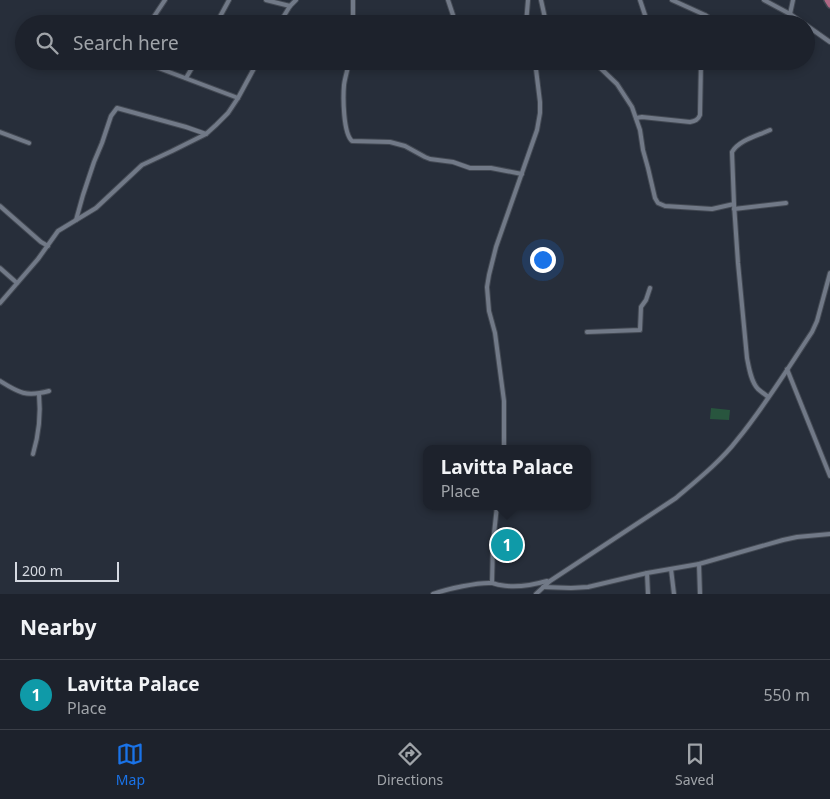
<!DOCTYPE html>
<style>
:root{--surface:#1d222c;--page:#2a2f38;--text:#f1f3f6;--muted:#a0a4a9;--line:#3b3f48;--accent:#1a73e8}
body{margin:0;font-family:"Noto Sans",sans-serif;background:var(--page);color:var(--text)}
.scale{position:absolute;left:15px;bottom:12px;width:104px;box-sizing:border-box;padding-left:5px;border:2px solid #d5d9e1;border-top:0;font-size:14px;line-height:18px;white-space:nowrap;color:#d5d9e1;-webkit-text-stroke:4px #272e3a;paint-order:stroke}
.you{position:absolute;left:542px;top:259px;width:18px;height:18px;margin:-12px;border:4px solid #fff;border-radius:50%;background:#1a73e8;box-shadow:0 0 0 8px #1a73e833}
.badge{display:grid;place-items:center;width:32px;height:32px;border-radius:50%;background:var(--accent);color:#fff;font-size:16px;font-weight:700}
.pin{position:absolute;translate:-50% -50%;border:2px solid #fff;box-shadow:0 1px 5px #0006}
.popup{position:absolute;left:423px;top:445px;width:168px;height:65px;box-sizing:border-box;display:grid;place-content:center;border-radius:10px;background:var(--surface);filter:drop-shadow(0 1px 4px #0005);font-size:16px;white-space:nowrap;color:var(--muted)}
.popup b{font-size:19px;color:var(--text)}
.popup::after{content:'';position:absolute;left:50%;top:100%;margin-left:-10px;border:10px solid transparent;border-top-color:var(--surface)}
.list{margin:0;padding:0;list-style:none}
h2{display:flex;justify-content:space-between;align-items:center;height:65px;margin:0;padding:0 20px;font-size:21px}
h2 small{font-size:16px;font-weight:400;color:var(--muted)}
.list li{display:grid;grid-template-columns:32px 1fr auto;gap:15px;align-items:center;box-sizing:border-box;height:70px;padding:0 20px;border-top:1px solid var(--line)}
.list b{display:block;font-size:19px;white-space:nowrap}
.list p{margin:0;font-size:16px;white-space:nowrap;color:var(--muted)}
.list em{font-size:16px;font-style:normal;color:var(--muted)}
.icon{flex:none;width:28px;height:28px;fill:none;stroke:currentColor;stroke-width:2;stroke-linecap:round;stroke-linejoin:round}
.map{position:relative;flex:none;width:830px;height:594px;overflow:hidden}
.search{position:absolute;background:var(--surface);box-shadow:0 2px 8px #0003;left:15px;right:15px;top:15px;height:55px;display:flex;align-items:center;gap:12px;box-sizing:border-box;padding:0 18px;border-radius:28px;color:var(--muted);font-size:19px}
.sheet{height:135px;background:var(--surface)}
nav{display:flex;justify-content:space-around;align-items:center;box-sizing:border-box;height:70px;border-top:1px solid var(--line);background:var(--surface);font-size:14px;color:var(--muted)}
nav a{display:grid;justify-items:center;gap:2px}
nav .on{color:var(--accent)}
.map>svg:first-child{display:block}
.green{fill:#28553e}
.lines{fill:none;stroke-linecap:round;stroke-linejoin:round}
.minor-casing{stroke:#434953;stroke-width:6}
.major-casing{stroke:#434953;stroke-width:8}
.minor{stroke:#717987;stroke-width:4}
.major{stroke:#af6885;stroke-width:5}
</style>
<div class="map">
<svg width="830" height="594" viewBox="0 0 830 594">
<rect width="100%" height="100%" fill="#272e3a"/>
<path class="green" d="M711,408L730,410L729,420L710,419Z"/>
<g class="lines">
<g class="minor-casing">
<g id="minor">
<path d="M266,0L290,6"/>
<path d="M448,0L456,24"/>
<path d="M541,0L545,18L547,24"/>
<path d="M640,0L645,15L649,24"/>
<path d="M672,0L705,15L708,17V24"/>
<path d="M764,0L790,14L804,24"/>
<path d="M790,14L793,0"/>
<path d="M149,24L165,0"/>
<path d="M216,24L229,0"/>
<path d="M279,24L290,6L296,0"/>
<path d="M353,24V0"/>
<path d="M480,24L526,21"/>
<path d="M526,24L528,0"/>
<path d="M806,25L830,42"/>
<path d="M140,61L238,98"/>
<path d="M349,61C348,69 345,77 344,85C343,97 343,133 352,141L390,142L405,146L425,157L430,159L453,162L470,168H491L522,174"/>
<path d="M593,61L617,84L632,107L640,130L643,150L648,168L655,198L658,203L665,206L712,209L734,204L732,152C739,140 757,136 770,130"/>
<path d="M186,78L196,61"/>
<path d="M636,118L642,117L690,122C695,121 698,120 700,115L701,61"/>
<path d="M0,132L29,143"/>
<path d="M734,204L738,263L747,358C749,368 751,382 758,389C761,392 765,394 768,397"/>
<path d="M0,206L41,242L48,246"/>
<path d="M734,209L786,203"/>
<path d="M76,220L83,195L94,162L102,143L111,116L117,108L186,127L206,134"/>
<path d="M0,268L17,283"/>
<path d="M0,303L38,259L58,231L96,208L142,165L172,151L206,134L216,125L228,113L238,98L258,61"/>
<path d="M587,332L640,330L641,307L646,300L650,288"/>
<path d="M787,369L830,476"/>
<path d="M0,381C19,393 26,397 49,391"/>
<path d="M504,449V401L495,333L489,311L487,287L489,275L496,247L537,130L540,113V102L535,61"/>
<path d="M33,454C39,434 41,415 39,394"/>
<path d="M497,508L506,506"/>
<path d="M699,564L700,594"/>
<path d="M671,569L674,594"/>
<path d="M647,573L648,594"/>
<path d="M492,583L493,543L497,506"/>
<path d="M543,587L571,588L588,587L647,573L699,564L783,540L797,537L830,534"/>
<path d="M433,594C447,589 478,582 492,583C493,583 498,585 500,585C515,588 533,585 547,581"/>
<path d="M536,594L550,581L676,498C696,481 721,461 737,440C765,406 788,368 812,332L817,321L830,273"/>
</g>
</g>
<g class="major-casing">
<path id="major" d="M827,0L830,5"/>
</g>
<use href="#minor" class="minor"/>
<use href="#major" class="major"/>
</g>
</svg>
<div class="scale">200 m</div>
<div class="you"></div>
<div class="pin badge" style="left:507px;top:545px;background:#0f9aa8">1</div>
<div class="popup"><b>Lavitta Palace</b>Place</div>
<div class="search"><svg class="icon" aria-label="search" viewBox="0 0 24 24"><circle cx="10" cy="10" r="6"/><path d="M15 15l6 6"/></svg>Search here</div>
</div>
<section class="sheet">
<h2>Nearby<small></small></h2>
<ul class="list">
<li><span class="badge" style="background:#0f9aa8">1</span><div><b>Lavitta Palace</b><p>Place</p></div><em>550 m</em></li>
</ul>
</section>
<nav>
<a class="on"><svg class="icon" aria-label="map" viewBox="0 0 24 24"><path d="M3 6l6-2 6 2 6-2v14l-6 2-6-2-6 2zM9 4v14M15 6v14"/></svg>Map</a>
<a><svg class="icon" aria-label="directions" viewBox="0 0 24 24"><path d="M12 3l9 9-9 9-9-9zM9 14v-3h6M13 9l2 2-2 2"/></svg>Directions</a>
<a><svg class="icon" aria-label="saved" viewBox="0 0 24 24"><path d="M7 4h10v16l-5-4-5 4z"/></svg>Saved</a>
</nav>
